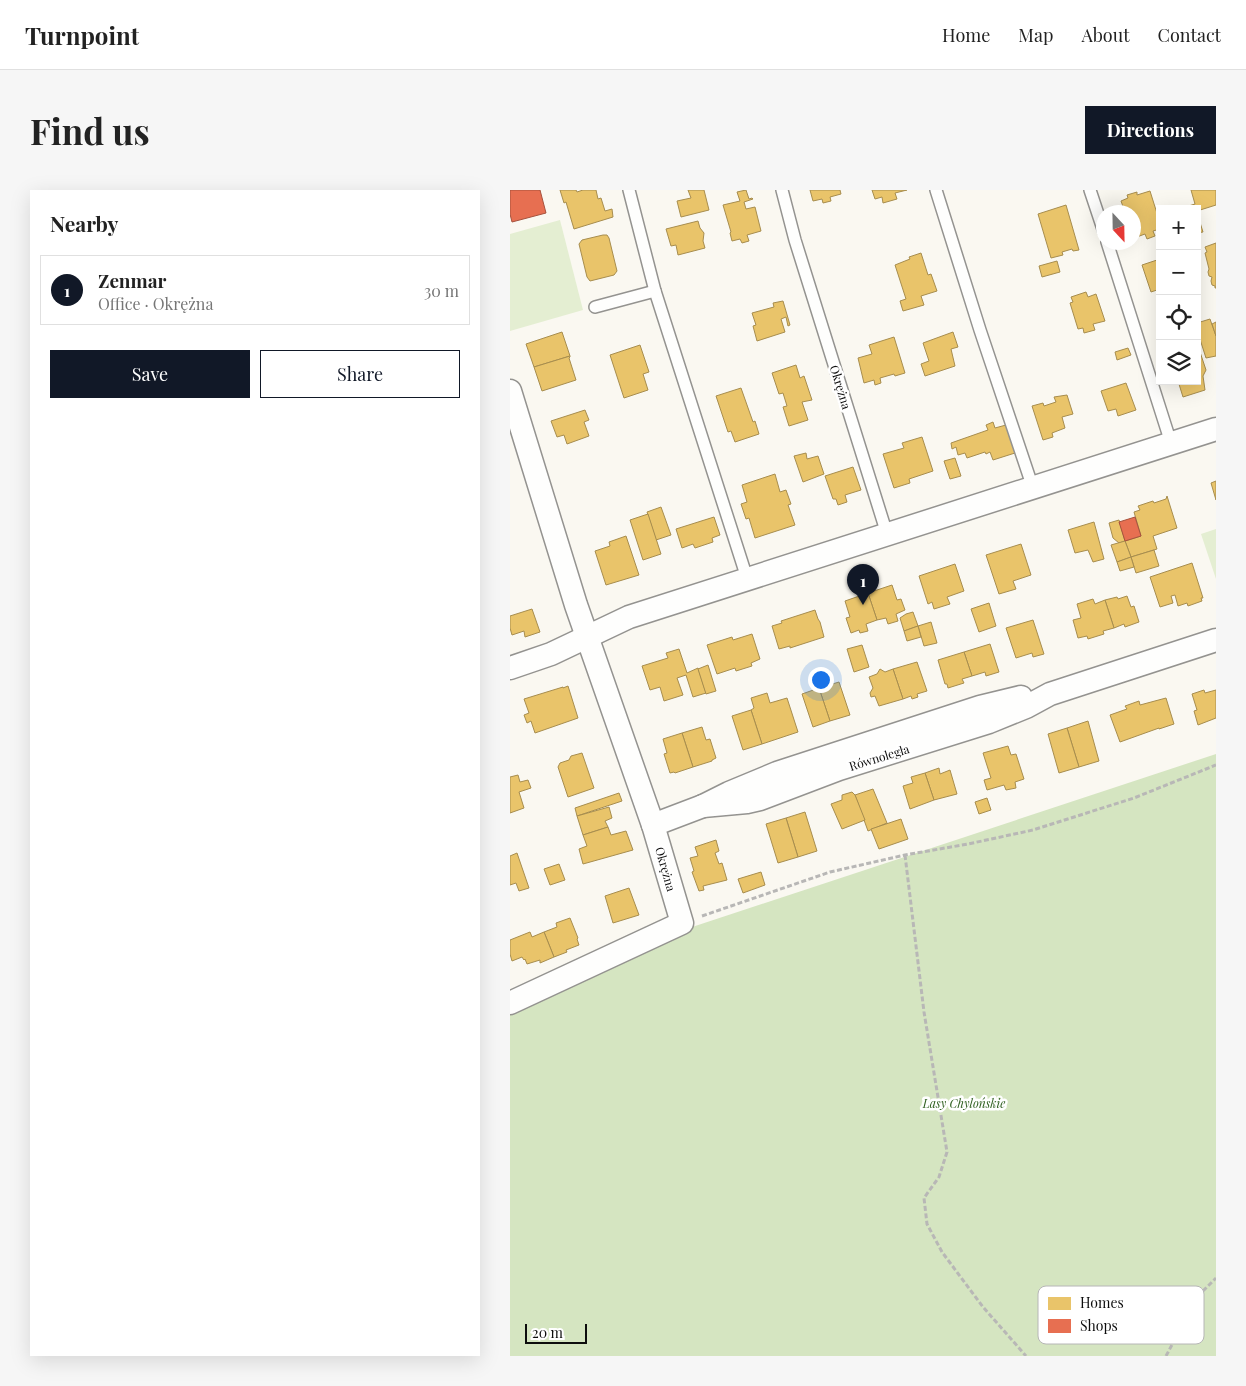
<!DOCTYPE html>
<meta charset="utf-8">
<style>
:root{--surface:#fff;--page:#f6f6f6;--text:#222;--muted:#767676;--line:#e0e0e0;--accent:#111827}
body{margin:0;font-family:"Playfair Display",serif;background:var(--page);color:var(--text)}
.controls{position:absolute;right:15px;top:15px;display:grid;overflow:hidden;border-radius:0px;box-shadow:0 5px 20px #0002}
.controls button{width:45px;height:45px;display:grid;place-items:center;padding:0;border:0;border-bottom:1px solid var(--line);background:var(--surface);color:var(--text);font:25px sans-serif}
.compass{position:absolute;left:586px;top:15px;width:45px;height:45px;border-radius:50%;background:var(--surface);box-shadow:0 5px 20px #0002;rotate:158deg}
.scale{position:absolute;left:15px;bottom:12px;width:62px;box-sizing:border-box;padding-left:5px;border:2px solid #0d0d0d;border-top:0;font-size:14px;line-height:18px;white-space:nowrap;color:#0d0d0d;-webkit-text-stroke:4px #fff;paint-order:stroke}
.you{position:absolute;left:310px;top:489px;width:18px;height:18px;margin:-12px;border:4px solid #fff;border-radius:50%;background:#1a73e8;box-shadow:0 0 0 8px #1a73e833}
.badge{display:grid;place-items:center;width:32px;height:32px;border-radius:50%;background:var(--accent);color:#fff;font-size:16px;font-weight:700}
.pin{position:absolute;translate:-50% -41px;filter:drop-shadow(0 1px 2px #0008)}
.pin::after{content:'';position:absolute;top:26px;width:18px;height:15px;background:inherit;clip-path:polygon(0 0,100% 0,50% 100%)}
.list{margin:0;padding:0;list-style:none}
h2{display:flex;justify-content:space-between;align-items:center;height:65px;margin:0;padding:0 20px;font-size:21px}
h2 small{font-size:16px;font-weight:400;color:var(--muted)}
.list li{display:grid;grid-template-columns:32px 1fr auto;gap:15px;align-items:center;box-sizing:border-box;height:70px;margin:0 10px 10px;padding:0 10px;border:1px solid var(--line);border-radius:0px}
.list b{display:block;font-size:19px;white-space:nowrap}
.list p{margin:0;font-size:16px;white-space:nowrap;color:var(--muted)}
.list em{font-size:16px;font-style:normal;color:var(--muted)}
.actions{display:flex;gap:10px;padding:15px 20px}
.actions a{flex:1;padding:11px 0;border:1px solid var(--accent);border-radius:0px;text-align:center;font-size:18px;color:var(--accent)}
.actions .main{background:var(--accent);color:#fff}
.icon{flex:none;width:28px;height:28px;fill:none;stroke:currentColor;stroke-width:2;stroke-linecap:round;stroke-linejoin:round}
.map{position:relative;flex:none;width:706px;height:1166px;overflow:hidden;border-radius:0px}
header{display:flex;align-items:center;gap:30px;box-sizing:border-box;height:70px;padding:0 25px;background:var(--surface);border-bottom:1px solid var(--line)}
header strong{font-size:24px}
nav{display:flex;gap:28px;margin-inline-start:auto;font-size:18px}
.intro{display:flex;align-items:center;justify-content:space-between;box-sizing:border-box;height:120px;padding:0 30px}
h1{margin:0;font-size:35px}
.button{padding:12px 22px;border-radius:0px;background:var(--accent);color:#fff;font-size:18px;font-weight:700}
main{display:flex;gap:30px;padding:0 30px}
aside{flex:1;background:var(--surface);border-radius:0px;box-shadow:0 5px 20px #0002}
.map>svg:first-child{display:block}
.green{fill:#e4eed2}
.forest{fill:#d5e5c1}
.homes{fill:#e9c46a;stroke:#a78d4e}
.shops{fill:#e76f51;stroke:#a6523d}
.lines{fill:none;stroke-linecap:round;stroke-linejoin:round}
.service-casing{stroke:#949390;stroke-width:14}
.minor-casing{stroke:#949390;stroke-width:25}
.path{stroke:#b8b7b6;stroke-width:3;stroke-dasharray:5 2.5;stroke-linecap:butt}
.service{stroke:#fefefd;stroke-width:11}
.minor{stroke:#fefefd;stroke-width:22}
.labels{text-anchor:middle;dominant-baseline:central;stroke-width:5;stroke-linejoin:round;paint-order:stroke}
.street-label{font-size:12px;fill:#0d0d0d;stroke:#fff}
.park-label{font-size:12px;font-style:italic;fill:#306021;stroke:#fff}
.key{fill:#fff;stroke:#b6b6b6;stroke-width:1}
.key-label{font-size:14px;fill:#0d0d0d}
</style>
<header>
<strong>Turnpoint</strong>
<nav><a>Home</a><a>Map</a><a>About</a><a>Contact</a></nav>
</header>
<div class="intro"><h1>Find us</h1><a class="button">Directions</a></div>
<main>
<aside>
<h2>Nearby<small></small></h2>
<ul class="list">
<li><span class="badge">1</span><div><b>Zenmar</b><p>Office · Okrężna</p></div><em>30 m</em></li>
</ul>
<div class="actions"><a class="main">Save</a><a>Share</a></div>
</aside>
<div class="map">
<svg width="706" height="1166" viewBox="0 0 706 1166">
<rect width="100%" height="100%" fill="#faf8f1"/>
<g class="green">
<path d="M50,30L73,120L0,141V44Z"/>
<path d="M706,339V389L691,344Z"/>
</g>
<path class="forest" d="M706,564V1166H0V820L164,743Z"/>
<g class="homes">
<path d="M50,0H66L67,2L73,0H86L88,9L91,8L95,21L102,19L103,27L64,39L56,12L54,13Z"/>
<path d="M178,0H194L199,20L171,27L167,11L181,8Z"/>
<path d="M236,0L239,9L242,8L243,9L234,12L236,19L245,17L251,41L237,45L239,51L232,53L230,49L222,51L220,43L221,42L213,15L230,11L227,2Z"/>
<path d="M300,0H330L331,4L320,7L321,11L313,13L312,9L303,11Z"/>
<path d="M362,0H397L385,3L387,9L373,13L372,7L365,9Z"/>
<path d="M681,0H706V15L687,21V19H669L685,14Z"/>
<path d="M640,1L650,33V39L643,41L645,46L637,49L635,44L624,48V22H615L611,11L618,8L617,5L627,2V5Z"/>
<path d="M556,15L569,60L563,61L562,59L552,62L553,65L541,68L528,24Z"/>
<path d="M687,23L693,42L687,43Z"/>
<path d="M188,31L190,38L194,43L193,51L195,58L168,65L166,55L161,56L156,39Z"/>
<path d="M93,45H97L99,48L107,81L104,85L80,91L77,87L69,54L72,50Z"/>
<path d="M706,53V98H705V96L702,95L701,91L702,87L699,86L698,82L699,79L695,63L697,62L695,57Z"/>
<path d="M411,63L418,85L421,84L427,101L411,106L414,115L393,121L390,111L396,109L385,75L400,69L399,67Z"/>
<path d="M650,69V99L641,102L632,75Z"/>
<path d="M547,71L550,82L532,87L529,76Z"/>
<path d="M576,102L578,107L586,104L595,131L583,134L585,140L574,143L573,138L568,139L560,113L563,112L561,107Z"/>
<path d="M273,111L280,135L278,136L276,127L271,129L275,142L247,151L243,136L246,135L242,123L264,117L263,113Z"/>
<path d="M700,129L706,146V166L696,168L687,140V133Z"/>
<path d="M706,132V146L702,134Z"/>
<path d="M52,142L60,166L24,177L16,154Z"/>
<path d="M443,142L448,157L441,159L445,176L415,186L411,174L419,171L413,153Z"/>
<path d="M384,147L395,183L385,186L384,184L370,188L371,193L365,195L364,190L354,193L348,168L362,164L359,155Z"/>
<path d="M130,155L139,182L133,184L138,200L114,208L100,165Z"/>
<path d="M618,158L621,165L607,170L605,162Z"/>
<path d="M687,159H689L696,180L693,186L695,200L673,207L668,191H687Z"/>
<path d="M60,166V167L59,168L66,190L32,201L24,177Z"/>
<path d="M286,175L290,188L294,186L302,210L292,212L298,230L279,236L273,217L277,216L273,203L269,204L262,183Z"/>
<path d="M616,193L626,220L608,226L606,219L598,221L591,201Z"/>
<path d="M231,198L243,232L245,231L249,244L225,252L221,241L218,242L206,206Z"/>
<path d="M557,205L563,224L552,227L555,238L542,243L543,247L533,250L522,216L533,213L534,216L546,212L544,207Z"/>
<path d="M75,220L79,230L74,232L79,246L57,254L54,245L47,247L41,231Z"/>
<path d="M483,232L485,238L496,235L505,263L483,270L480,262L476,264L475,262L457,268L455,263L448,265L446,257L442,259L441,253L478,240L476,235Z"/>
<path d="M412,247L423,281L399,289L400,293L384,298L373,264L394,258L392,253Z"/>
<path d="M296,263L297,269L308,266L314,284L293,292L284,266Z"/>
<path d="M445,268L451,286L440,289L434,271Z"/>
<path d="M343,277L351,300L335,305L337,312L328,315L326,309H323L315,286Z"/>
<path d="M265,284L270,302L276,300L281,314L278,315L285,335L245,348L239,328L236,329L231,314L237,312L232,295Z"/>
<path d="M706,291V310L701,293Z"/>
<path d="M657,306L667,338L643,346L647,359L621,367L615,351L631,346L624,322L630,320L628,316L643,311L644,313L656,309Z"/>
<path d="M151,317L161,345L146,350L137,322Z"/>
<path d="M138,324L151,364L133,370L120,330Z"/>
<path d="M204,327L210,345L202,348L203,352L185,358L183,354L172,358L166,339Z"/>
<path d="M609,330L615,351L609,353L603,348L599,333Z"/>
<path d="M584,332L594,369L583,372L578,360L565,363L558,340Z"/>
<path d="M116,346L129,385L96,395L85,361L100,356L99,352Z"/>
<path d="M615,351L621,367L607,372L601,355Z"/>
<path d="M511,354L521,385L503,391L506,399L489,404L476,365Z"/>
<path d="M644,360L649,376L626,383L621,367Z"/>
<path d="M621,367L624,377L610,381L607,372Z"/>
<path d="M682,373L693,408H691L692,411L678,416L677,413L668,416L665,405L661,406L663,413L650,417L640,387Z"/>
<path d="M445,374L454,401L437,407L440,414L424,419L422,412L418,414L409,386Z"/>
<path d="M382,395L387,410L391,409L395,420L386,424L388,431L378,434L376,428L367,430L358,403Z"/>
<path d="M358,403L367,430L356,434L358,441L350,443L349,440L341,443L336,428L340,427L335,411Z"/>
<path d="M617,406L621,417L624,416L629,432L615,437L614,434L604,438L595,410L607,407L608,409Z"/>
<path d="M583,409L585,414L595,410L604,438L593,441L594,444L578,449L577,446L568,448L563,430L571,428L567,414Z"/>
<path d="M479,413L486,436L469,442L461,419Z"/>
<path d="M22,419L30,442L15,447L14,441L2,445L0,438V426Z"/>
<path d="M305,420L308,429L310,432L314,447L280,458V456L269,459L262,436L272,433L271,431Z"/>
<path d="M403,422L408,436L394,441L390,428L396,424Z"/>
<path d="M523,430L534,464L523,467L522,463L506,468L496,438Z"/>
<path d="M421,432L427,453L414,456L408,436Z"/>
<path d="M408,436L411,447L397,451L394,441Z"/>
<path d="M242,444L250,469L241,473L242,476L226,481L225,478L207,484L197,455L222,447L223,450Z"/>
<path d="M480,454L489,482L476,486L475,482L462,486L454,462Z"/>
<path d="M352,455L359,477L344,482L337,459Z"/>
<path d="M169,459L177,483L188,478L196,503L183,507L176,485L167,488L173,505L154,511L150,497L140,500L132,476L158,468L156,463Z"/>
<path d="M454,462L462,486L452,489L454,493L438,498L437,494H435L428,470Z"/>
<path d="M407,472L417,501L407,504L408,507L402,509L401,506L393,509L383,479Z"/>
<path d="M198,475L206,501L196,504L188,479Z"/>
<path d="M370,479L375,482L383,479L393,509L369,516L365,506L361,507L360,503L363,498L359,487L367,484Z"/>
<path d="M329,492L340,525L320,531L309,498Z"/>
<path d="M58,496L68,528L25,543L21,531L17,533L14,525L19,523L14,509L53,497V498Z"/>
<path d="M309,498L320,531L303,537L292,504Z"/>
<path d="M694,500L695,503L706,500V528L688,535L684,521L687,520L682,504Z"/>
<path d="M257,503L260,513L277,508L288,542L252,554L241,520L244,518L241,508Z"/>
<path d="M656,508L664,534L649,539V538L610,552L600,525L617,519L615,516L629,511L630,515Z"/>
<path d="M241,520L252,554L233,560L222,526Z"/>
<path d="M578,531L589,571L569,577L557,538Z"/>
<path d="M192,537L196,550L200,549L206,568L202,570V571L183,577L172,543Z"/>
<path d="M557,538L569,577L549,583L538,544Z"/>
<path d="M172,543L183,577L165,583L164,582L160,583L154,564L157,563L153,549Z"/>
<path d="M498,556L501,565L506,564L514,589L505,592L506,598L496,600L494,595L477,600L474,590L481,588L473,563Z"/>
<path d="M72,563L84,598L58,607L48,577L50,573L59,570L61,566Z"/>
<path d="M429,578L430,584L440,580L447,604L424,610L415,583Z"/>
<path d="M415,583L424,610L400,619L393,596L403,593L401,587Z"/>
<path d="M8,585L10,592L18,590L21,598L9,602L14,618L0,623V587Z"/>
<path d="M363,599L377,633L358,641L345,605Z"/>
<path d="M342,602L345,605L355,630L332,639L321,614L332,610V605Z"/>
<path d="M109,603L112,611L67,626L65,618Z"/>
<path d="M477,608L481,620L469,624L465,612Z"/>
<path d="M99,617L102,628L95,631L98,637L73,645L67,626Z"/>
<path d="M295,622L307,661L288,667L276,628Z"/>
<path d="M276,628L288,667L268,673L256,634Z"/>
<path d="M391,629L398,649L369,659L361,639Z"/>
<path d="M98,637L101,645L116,641L123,660L73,674L69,659L77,656L73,645Z"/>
<path d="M206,650L209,661L205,663L209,674L212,673L217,690L193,696L194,700L189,701L182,682L184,681L180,668L188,666L185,657Z"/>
<path d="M7,663L19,698L9,701L6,693L0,695V666Z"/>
<path d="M49,674L55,690L40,695L34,679Z"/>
<path d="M251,682L255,695L233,703L228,689Z"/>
<path d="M119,698L129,725L103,733L95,706Z"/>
<path d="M60,728L68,748L67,749L69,755L56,760L57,762L44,767L34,742L47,737L46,733Z"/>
<path d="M20,742L22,747L34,742L44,767L30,773V770L17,774L15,769L14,770L12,767L2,771L0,764V750Z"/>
</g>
<g class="shops">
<path d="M0,0H30L36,23L2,32L0,24Z"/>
<path d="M625,327L631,346L615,351L609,332Z"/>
</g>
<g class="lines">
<g class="service-casing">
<g id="service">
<path d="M119,0L145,101L237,388"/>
<path d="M272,0L285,50L377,344"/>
<path d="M426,0L470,140L523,298"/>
<path d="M580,0L594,42"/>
<path d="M597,52L661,253"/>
<path d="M85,117L145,101"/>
</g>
</g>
<g class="minor-casing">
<g id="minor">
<path d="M0,201L66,415L143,635L172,733L0,813"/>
<path d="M0,478L41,464L119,427L706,239"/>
<path d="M193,616L237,612L250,609L329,579L479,532L516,517L540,504L706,450"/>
<path d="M143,635L193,616L219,603L267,583L470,517L511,507"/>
</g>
</g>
<g class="path">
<path d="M395,665L414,822L437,962L429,987L414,1008L417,1034L432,1062L473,1117L516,1166"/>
<path d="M192,726L320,682L395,665L458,654L523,640L624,608L706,575"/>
<path d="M656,1166L688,1106L706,1088"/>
</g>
<use href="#service" class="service"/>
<use href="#minor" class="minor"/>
</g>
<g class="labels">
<g class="street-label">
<text transform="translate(331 197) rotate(73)">Okrężna</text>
<text transform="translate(369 567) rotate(-17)">Równoległa</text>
<text transform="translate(156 679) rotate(74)">Okrężna</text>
</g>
<g class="park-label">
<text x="454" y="913">Lasy Chylońskie</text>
</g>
</g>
<rect x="528" y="1096" width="166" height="58" rx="8" class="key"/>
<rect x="538" y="1107" width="23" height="13" fill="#e9c46a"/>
<rect x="538" y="1129" width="23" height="14" fill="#e76f51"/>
<g class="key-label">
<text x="570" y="1118">Homes</text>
<text x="570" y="1141">Shops</text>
</g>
</svg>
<div class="controls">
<button>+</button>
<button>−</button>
<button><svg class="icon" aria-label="locate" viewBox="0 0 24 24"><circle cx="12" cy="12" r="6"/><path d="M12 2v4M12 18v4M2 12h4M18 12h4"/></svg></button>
<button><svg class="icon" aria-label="layers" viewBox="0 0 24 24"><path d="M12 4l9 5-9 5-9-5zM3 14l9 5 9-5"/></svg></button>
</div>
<svg class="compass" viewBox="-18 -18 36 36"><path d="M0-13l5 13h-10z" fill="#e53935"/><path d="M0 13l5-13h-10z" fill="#767676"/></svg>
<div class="scale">20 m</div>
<div class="you"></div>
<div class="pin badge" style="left:353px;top:415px">1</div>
</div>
</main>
